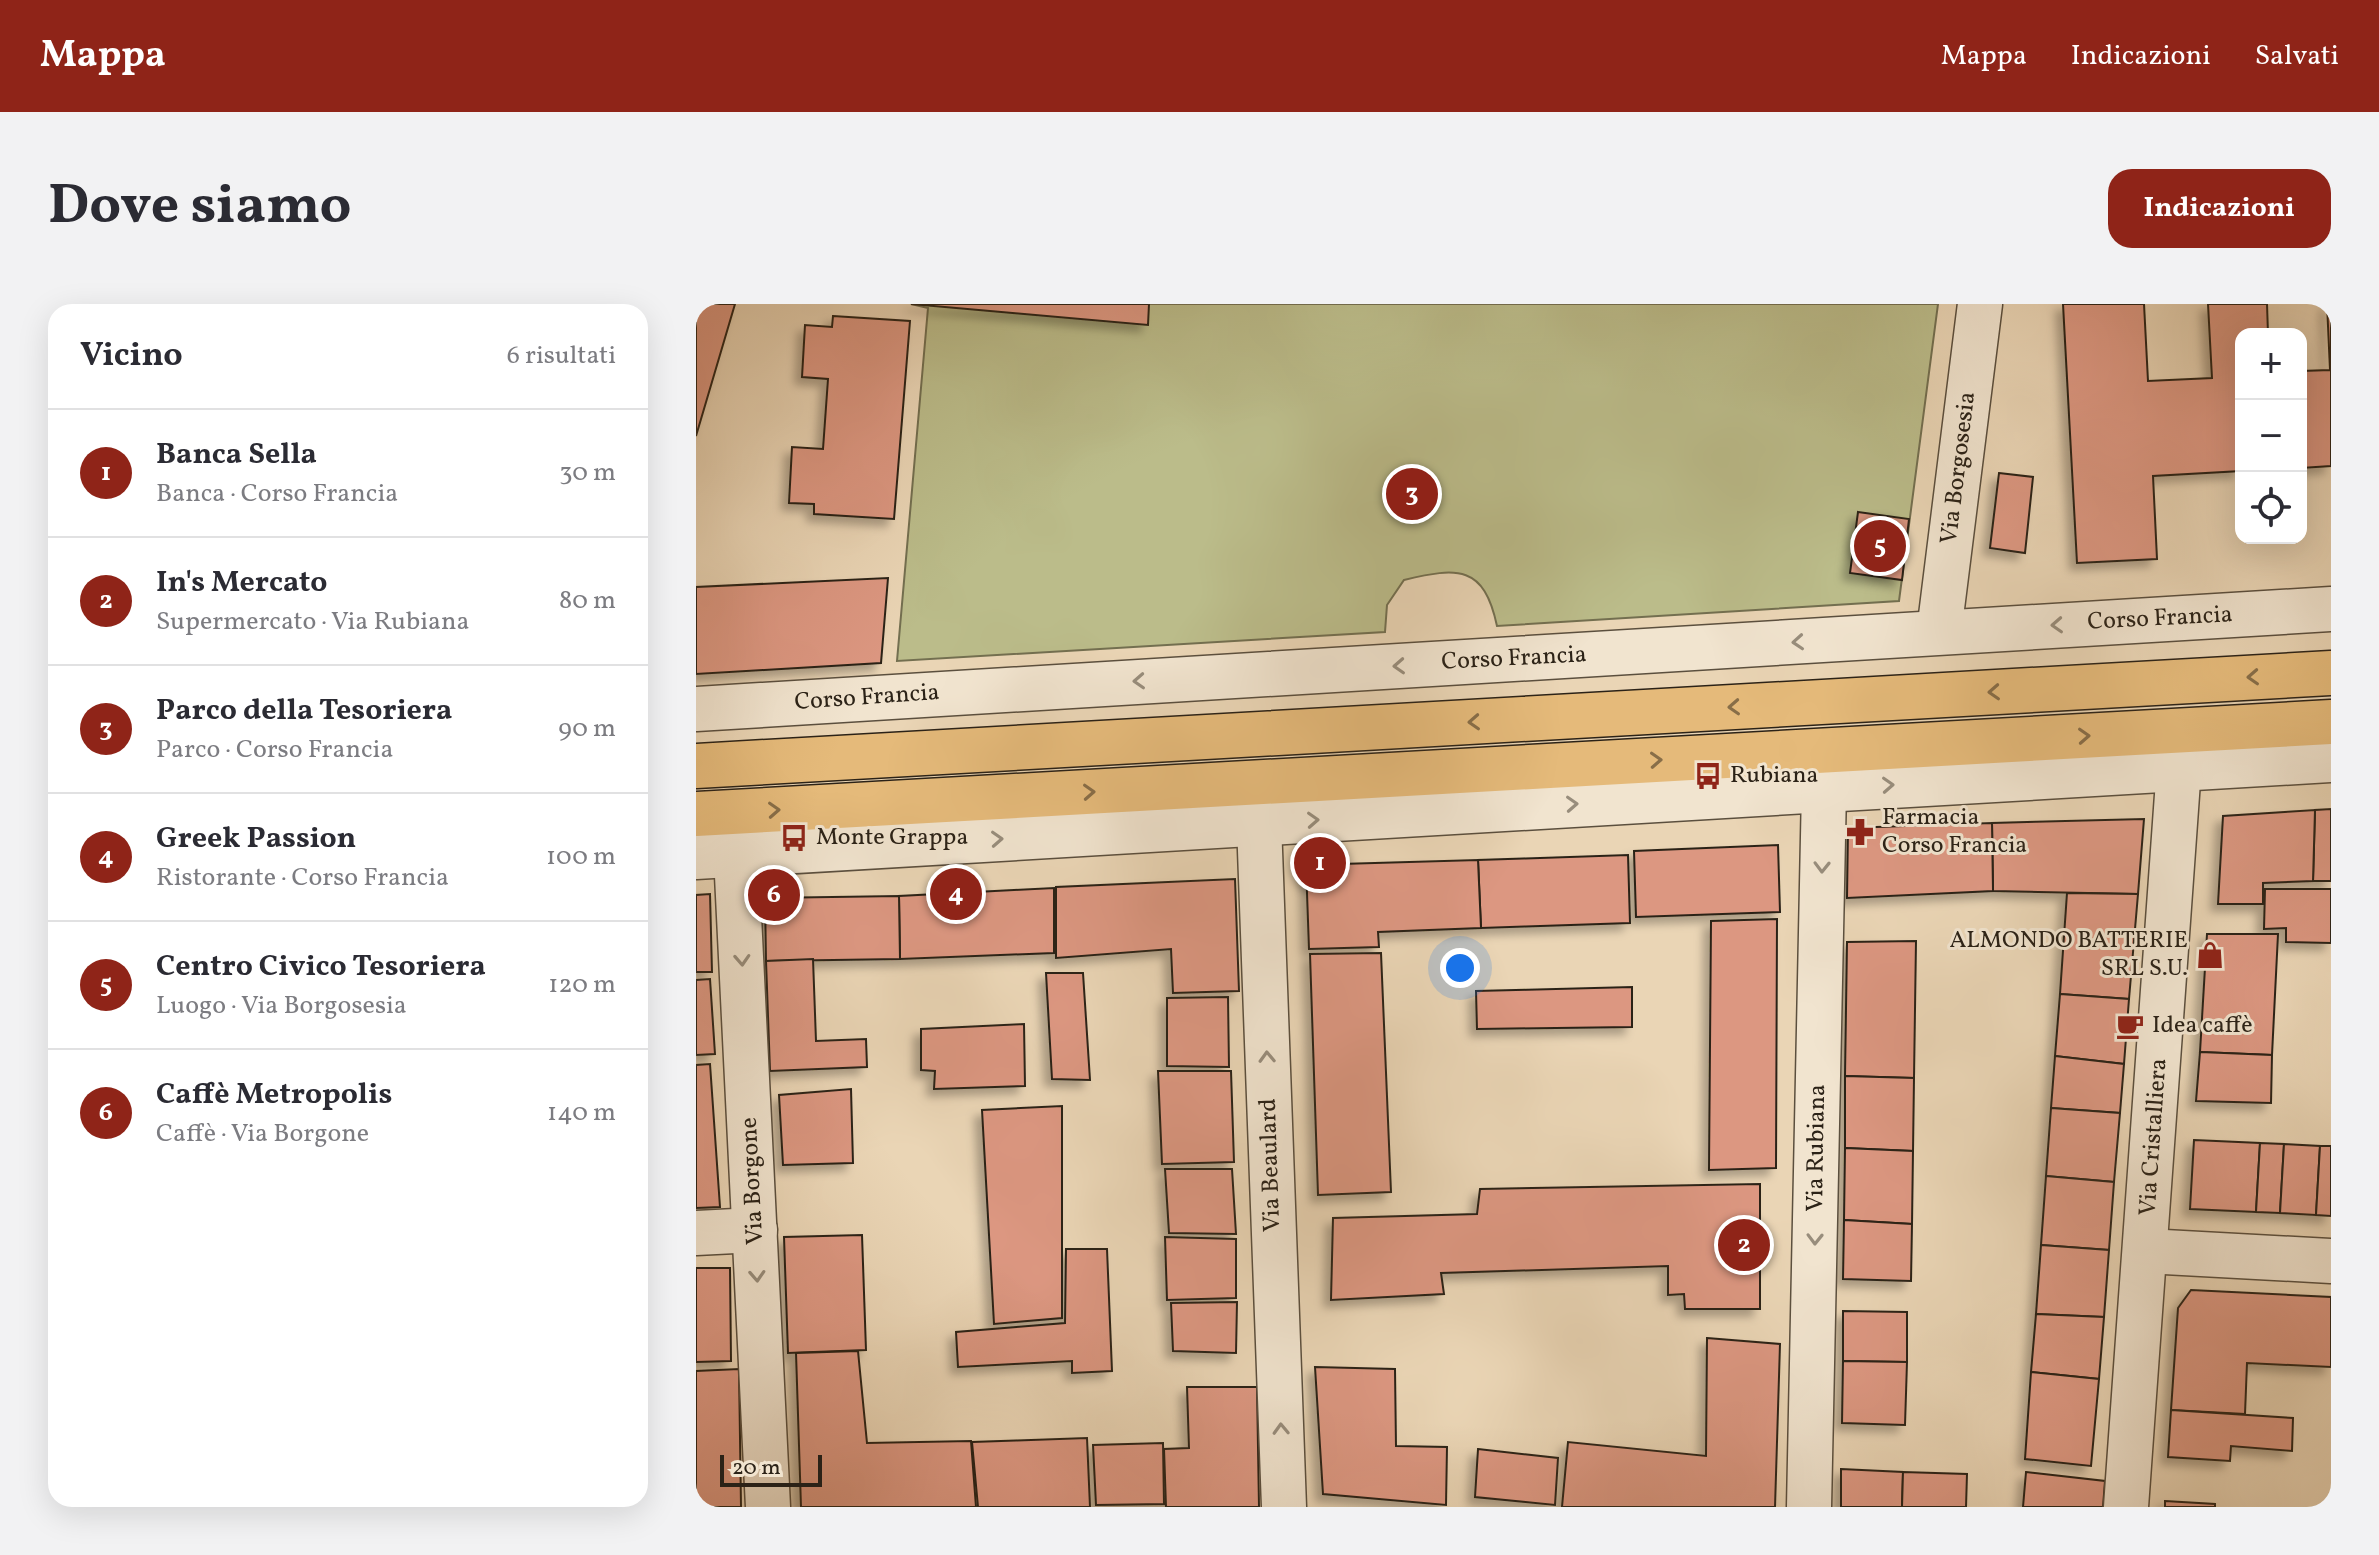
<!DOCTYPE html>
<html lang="it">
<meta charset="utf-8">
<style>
:root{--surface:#fff;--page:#f2f2f3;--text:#2b2b33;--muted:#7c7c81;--line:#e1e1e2;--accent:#8f2418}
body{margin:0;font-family:Vollkorn,serif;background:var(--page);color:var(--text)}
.controls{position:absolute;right:24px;top:24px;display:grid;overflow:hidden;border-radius:16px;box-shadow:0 8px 32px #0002}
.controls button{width:72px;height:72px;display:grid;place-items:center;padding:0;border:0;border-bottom:2px solid var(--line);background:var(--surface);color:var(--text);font:40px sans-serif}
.scale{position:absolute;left:24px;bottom:20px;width:102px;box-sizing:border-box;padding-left:8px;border:4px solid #2b2217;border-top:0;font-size:22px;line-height:28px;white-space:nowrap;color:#2b2217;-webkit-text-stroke:6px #f1e4cf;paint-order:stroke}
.you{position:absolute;left:764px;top:664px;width:28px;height:28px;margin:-20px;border:6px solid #fff;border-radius:50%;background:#1a73e8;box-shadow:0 0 0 12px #1a73e833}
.badge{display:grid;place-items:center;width:52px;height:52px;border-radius:50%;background:var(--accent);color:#fff;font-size:26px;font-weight:700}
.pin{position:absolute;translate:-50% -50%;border:4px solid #fff;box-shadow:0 2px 8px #0006}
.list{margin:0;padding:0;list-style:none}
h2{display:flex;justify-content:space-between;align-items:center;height:104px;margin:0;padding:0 32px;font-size:34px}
h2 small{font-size:26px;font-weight:400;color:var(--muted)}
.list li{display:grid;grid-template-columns:52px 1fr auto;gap:24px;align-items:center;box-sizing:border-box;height:128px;padding:0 32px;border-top:2px solid var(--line)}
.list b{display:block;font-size:30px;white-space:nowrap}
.list p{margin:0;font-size:26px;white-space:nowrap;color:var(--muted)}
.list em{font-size:26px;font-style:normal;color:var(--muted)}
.icon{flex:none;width:44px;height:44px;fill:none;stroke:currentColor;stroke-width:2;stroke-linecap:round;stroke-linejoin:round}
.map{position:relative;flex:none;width:1635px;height:1203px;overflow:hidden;border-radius:24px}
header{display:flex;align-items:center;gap:48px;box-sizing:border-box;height:112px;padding:0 40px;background:var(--accent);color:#fff}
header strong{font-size:38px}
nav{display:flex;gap:44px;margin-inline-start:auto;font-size:28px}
.intro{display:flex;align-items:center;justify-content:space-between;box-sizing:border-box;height:192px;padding:0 48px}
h1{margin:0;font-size:56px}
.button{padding:20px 36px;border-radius:24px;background:var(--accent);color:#fff;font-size:28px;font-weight:700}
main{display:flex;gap:48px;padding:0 48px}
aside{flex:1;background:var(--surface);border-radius:24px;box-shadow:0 8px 32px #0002}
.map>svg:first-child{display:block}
.green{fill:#bbbc8a;stroke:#736f50;stroke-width:2}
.building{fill:#dc9781;stroke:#2b2217;stroke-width:2;filter:url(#shadow)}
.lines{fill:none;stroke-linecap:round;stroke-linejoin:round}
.minor-casing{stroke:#5b4f3e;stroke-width:47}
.major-casing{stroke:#2b2217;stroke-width:47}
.minor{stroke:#f1e4cf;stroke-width:44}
.major{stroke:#e5ba7a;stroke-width:44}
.oneway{stroke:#988d7c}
.oneway2{stroke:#886e48}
.labels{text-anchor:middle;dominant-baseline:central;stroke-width:6;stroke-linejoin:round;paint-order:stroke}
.street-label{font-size:24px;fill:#2b2217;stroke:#f1e4cf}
.poi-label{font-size:24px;fill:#2b2217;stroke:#f1e4cf;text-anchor:start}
</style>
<header>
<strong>Mappa</strong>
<nav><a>Mappa</a><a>Indicazioni</a><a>Salvati</a></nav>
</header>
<div class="intro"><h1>Dove siamo</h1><a class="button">Indicazioni</a></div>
<main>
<aside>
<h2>Vicino<small>6 risultati</small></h2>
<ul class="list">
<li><span class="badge">1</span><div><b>Banca Sella</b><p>Banca · Corso Francia</p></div><em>30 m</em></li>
<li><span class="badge">2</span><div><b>In's Mercato</b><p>Supermercato · Via Rubiana</p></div><em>80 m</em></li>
<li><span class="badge">3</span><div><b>Parco della Tesoriera</b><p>Parco · Corso Francia</p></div><em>90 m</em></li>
<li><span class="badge">4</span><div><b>Greek Passion</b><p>Ristorante · Corso Francia</p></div><em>100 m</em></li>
<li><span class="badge">5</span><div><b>Centro Civico Tesoriera</b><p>Luogo · Via Borgosesia</p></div><em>120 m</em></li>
<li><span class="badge">6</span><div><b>Caffè Metropolis</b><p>Caffè · Via Borgone</p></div><em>140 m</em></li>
</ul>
</aside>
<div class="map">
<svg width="1635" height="1203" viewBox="0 0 1635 1203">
<defs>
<filter id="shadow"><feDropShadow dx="-7" dy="7" stdDeviation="4" flood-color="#0004"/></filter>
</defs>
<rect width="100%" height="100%" fill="#ead5b5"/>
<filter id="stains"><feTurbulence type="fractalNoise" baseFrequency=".0025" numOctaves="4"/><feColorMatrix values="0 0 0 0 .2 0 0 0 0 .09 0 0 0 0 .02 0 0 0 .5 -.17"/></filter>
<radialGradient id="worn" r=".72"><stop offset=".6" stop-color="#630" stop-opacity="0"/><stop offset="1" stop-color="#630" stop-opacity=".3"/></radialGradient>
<path class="green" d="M215,0H1242L1203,297L801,322C788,261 762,263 708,276L691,301L689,328L201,357L232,4Z"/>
<g class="building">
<path d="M0,0H39L0,132Z"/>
<path d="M215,0H453L452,21Z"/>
<path d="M1367,0H1448L1452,77L1516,74L1512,0H1571L1572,30H1545V167L1457,172L1461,255L1381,259Z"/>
<path d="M1631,0H1635V162L1605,164V67L1634,66Z"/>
<path d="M137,12L214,17L198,215L118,210V200L93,199L96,143L127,145L132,75L106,73L109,21L136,23Z"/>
<path d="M1303,169L1337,173L1329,249L1294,244Z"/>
<path d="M1162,208L1213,215L1206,276L1154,269Z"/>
<path d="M192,274L185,359L0,370V283Z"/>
<path d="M1635,505V577H1617L1619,506Z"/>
<path d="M1619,506L1617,577L1567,579V600H1522L1527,512Z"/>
<path d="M1448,515L1442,590L1297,587L1296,519Z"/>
<path d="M1296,519L1297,587L1151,594L1152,524Z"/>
<path d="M1082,541L1084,608L940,613L938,547Z"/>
<path d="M932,551L934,619L785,624L782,556Z"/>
<path d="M782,556L785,624L682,628L683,643L613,645L610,561Z"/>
<path d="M539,575L543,687L477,689L475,645L360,654V583Z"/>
<path d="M358,584V649L204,655L203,592Z"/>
<path d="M1569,585H1635V639L1590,638V624L1568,625Z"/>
<path d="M1371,589L1442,590L1433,695L1364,690Z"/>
<path d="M14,590L16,668H0V591Z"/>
<path d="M203,592L204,655L70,657L69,594Z"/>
<path d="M1081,615L1080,864L1013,866L1015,617Z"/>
<path d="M1511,630H1582L1576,751L1504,748Z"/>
<path d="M1220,637L1218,774L1149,772L1151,638Z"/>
<path d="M685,649L695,888L622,891L614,650Z"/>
<path d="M117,655L120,737L170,735L171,763L74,767L70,657Z"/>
<path d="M350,669H387L394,776L356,775Z"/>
<path d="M14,675L19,750L0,751V676Z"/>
<path d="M936,683V723L781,725L780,687Z"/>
<path d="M1364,690L1433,695L1428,760L1359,752Z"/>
<path d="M532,693L533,763L471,762V694Z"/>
<path d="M328,720L329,782L238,785L239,767L225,766V725Z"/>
<path d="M1504,748L1576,751L1575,799L1500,797Z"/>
<path d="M1359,752L1428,760L1424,809L1355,804Z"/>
<path d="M14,760L24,903L0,904V761Z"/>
<path d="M462,767H535L538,858L466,860Z"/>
<path d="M1149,772L1218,774L1217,847L1149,844Z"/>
<path d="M155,785L157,859L87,861L83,791Z"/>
<path d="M366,802V1014L298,1020L286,806Z"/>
<path d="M1355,804L1424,809L1418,878L1350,872Z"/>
<path d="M1498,836L1564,839L1560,908L1494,905Z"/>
<path d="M1564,839L1588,840L1584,909L1560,908Z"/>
<path d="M1588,840L1624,842L1620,911L1584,909Z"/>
<path d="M1624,842H1635V912L1620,911Z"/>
<path d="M1149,844L1217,847L1216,920L1148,916Z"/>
<path d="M469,865H536L540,930L473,929Z"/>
<path d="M1350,872L1418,878L1413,946L1345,941Z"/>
<path d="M1064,880V1005H989L988,990L972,991V962L745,969L748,990L635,996L637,914L781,910L784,885Z"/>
<path d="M1148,916L1216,920L1215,977L1147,975Z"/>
<path d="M166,931L170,1046L92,1049L88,933Z"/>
<path d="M469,933L540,935V994L471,996Z"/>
<path d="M1345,941L1413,946L1408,1013L1340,1010Z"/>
<path d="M370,945H411L416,1067L376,1069V1057L262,1063L260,1028L369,1019Z"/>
<path d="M0,964H34L35,1057L0,1058Z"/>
<path d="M1495,986L1635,993V1063L1551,1059L1549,1110L1475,1106L1482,1004Z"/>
<path d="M541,998L540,1049L477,1047L475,999Z"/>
<path d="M1147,1007L1211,1008V1058L1147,1057Z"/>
<path d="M1340,1010L1408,1013L1403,1075L1335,1068Z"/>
<path d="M1011,1034L1084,1040L1079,1203H866L872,1138L1010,1152Z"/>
<path d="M162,1047L171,1139L275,1137L280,1203H105L100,1049Z"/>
<path d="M1147,1057L1211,1058L1209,1121L1146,1119Z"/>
<path d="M619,1063L699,1065L700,1142L751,1143L750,1201L627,1190Z"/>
<path d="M43,1065L45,1203H0V1067Z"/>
<path d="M1335,1068L1403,1075L1395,1162L1329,1155Z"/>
<path d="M491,1083H561L563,1203H470L468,1145L493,1144Z"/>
<path d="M1475,1106L1597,1114L1596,1147L1535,1142L1534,1157L1472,1153Z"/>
<path d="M391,1134L394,1203H282L276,1138Z"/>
<path d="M467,1139L468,1200L400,1201L397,1141Z"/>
<path d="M782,1145L862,1154L859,1201L779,1193Z"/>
<path d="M1145,1165L1207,1168L1206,1203H1145Z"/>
<path d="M1207,1168L1271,1170L1270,1203H1206Z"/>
<path d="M1330,1168L1409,1177L1407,1203H1327Z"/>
<path d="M1469,1197L1519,1200V1203H1469Z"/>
</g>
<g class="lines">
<g class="minor-casing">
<g id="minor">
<path d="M1243,328L1284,0"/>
<path d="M0,405L1635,305"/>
<path d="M563,519L588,1203"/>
<path d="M40,551L72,1203"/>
<path d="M0,553L1635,456"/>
<path d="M0,929L59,926"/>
<path d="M1450,947L1635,957"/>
<path d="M1113,1203L1128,485"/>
<path d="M1430,1203L1483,463"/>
</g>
</g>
<g class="major-casing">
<g id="major">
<path d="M0,462L1635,369"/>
<path d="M0,510L1635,418"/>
</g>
</g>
<use href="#minor" class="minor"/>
<use href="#major" class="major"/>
</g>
<defs><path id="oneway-chevron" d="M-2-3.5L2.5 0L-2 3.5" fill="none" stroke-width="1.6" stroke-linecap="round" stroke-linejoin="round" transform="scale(2)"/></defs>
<g class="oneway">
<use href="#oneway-chevron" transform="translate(1361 321) rotate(177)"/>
<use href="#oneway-chevron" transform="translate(1102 338) rotate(176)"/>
<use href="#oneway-chevron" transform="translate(703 362) rotate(177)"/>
<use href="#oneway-chevron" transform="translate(443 377) rotate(177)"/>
<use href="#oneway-chevron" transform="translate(1192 481) rotate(-3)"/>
<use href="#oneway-chevron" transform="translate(876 500) rotate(-3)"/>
<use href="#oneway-chevron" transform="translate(617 516) rotate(-3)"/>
<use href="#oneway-chevron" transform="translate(301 535) rotate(-3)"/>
<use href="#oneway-chevron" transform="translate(1126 563) rotate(91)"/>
<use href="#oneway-chevron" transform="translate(46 656) rotate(87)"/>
<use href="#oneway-chevron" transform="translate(571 753) rotate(-92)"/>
<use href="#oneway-chevron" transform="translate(1119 935) rotate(91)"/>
<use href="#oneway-chevron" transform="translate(61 972) rotate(87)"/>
<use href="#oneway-chevron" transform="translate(585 1125) rotate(-92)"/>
</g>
<g class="oneway2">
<use href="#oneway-chevron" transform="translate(1557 373) rotate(177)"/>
<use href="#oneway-chevron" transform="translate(1298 388) rotate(177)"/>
<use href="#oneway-chevron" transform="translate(1038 403) rotate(177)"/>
<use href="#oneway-chevron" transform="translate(778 418) rotate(177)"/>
<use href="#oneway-chevron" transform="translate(1388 432) rotate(-3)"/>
<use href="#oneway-chevron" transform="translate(960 456) rotate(-3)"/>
<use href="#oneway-chevron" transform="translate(393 488) rotate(-3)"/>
<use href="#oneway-chevron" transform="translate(78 506) rotate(-3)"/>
</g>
<defs>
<g id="bus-bare" transform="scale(2.16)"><path d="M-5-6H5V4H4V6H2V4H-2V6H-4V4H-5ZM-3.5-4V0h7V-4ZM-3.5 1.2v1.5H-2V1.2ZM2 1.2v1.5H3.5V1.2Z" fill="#8f2418" stroke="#f1e4cf" stroke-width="2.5" paint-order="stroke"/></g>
<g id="pharmacy-bare" transform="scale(2.16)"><path d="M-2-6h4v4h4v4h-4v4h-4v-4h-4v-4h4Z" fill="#8f2418" stroke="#f1e4cf" stroke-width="2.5" paint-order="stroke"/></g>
<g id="shop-bare" transform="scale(2.16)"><path d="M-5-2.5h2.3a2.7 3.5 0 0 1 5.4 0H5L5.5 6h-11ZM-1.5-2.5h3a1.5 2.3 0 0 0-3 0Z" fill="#8f2418" stroke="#f1e4cf" stroke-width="2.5" paint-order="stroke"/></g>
<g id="cafe-bare" transform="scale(2.16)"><path d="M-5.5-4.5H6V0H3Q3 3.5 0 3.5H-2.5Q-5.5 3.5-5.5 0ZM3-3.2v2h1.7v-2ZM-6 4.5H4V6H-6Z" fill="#8f2418" stroke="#f1e4cf" stroke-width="2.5" paint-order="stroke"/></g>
</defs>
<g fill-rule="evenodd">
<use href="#bus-bare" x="1012" y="472"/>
<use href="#pharmacy-bare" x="1164" y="528"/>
<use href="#bus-bare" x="98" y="534"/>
<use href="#shop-bare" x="1514" y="651"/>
<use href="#cafe-bare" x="1434" y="722"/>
</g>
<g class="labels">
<g class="street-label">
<text transform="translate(1263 164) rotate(-83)">Via Borgosesia</text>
<text transform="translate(1464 315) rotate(-3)">Corso Francia</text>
<text transform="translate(818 355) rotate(-3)">Corso Francia</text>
<text transform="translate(171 394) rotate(-4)">Corso Francia</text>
<text transform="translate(1458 833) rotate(-86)">Via Cristalliera</text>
<text transform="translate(1121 844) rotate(-89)">Via Rubiana</text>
<text transform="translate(575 861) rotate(-92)">Via Beaulard</text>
<text transform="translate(57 877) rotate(-93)">Via Borgone</text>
</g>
<g class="poi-label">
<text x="1034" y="472">Rubiana</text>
<text x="1186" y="514">Farmacia<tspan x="1186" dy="28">Corso Francia</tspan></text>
<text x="120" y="534">Monte Grappa</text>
<text x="1492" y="637" text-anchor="end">ALMONDO BATTERIE<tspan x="1492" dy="28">SRL S.U.</tspan></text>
<text x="1456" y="722">Idea caffè</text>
</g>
</g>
<rect width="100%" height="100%" filter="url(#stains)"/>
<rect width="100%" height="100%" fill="url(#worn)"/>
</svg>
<div class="controls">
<button>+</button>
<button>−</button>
<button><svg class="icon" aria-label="locate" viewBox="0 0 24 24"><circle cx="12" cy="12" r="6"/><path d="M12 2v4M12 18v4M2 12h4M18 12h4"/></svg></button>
</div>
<div class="scale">20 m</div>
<div class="you"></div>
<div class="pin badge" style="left:624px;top:559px">1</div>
<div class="pin badge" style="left:1048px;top:941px">2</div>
<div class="pin badge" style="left:716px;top:190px">3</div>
<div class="pin badge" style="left:260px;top:590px">4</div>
<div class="pin badge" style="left:1184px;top:242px">5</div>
<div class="pin badge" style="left:78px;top:591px">6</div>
</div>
</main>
